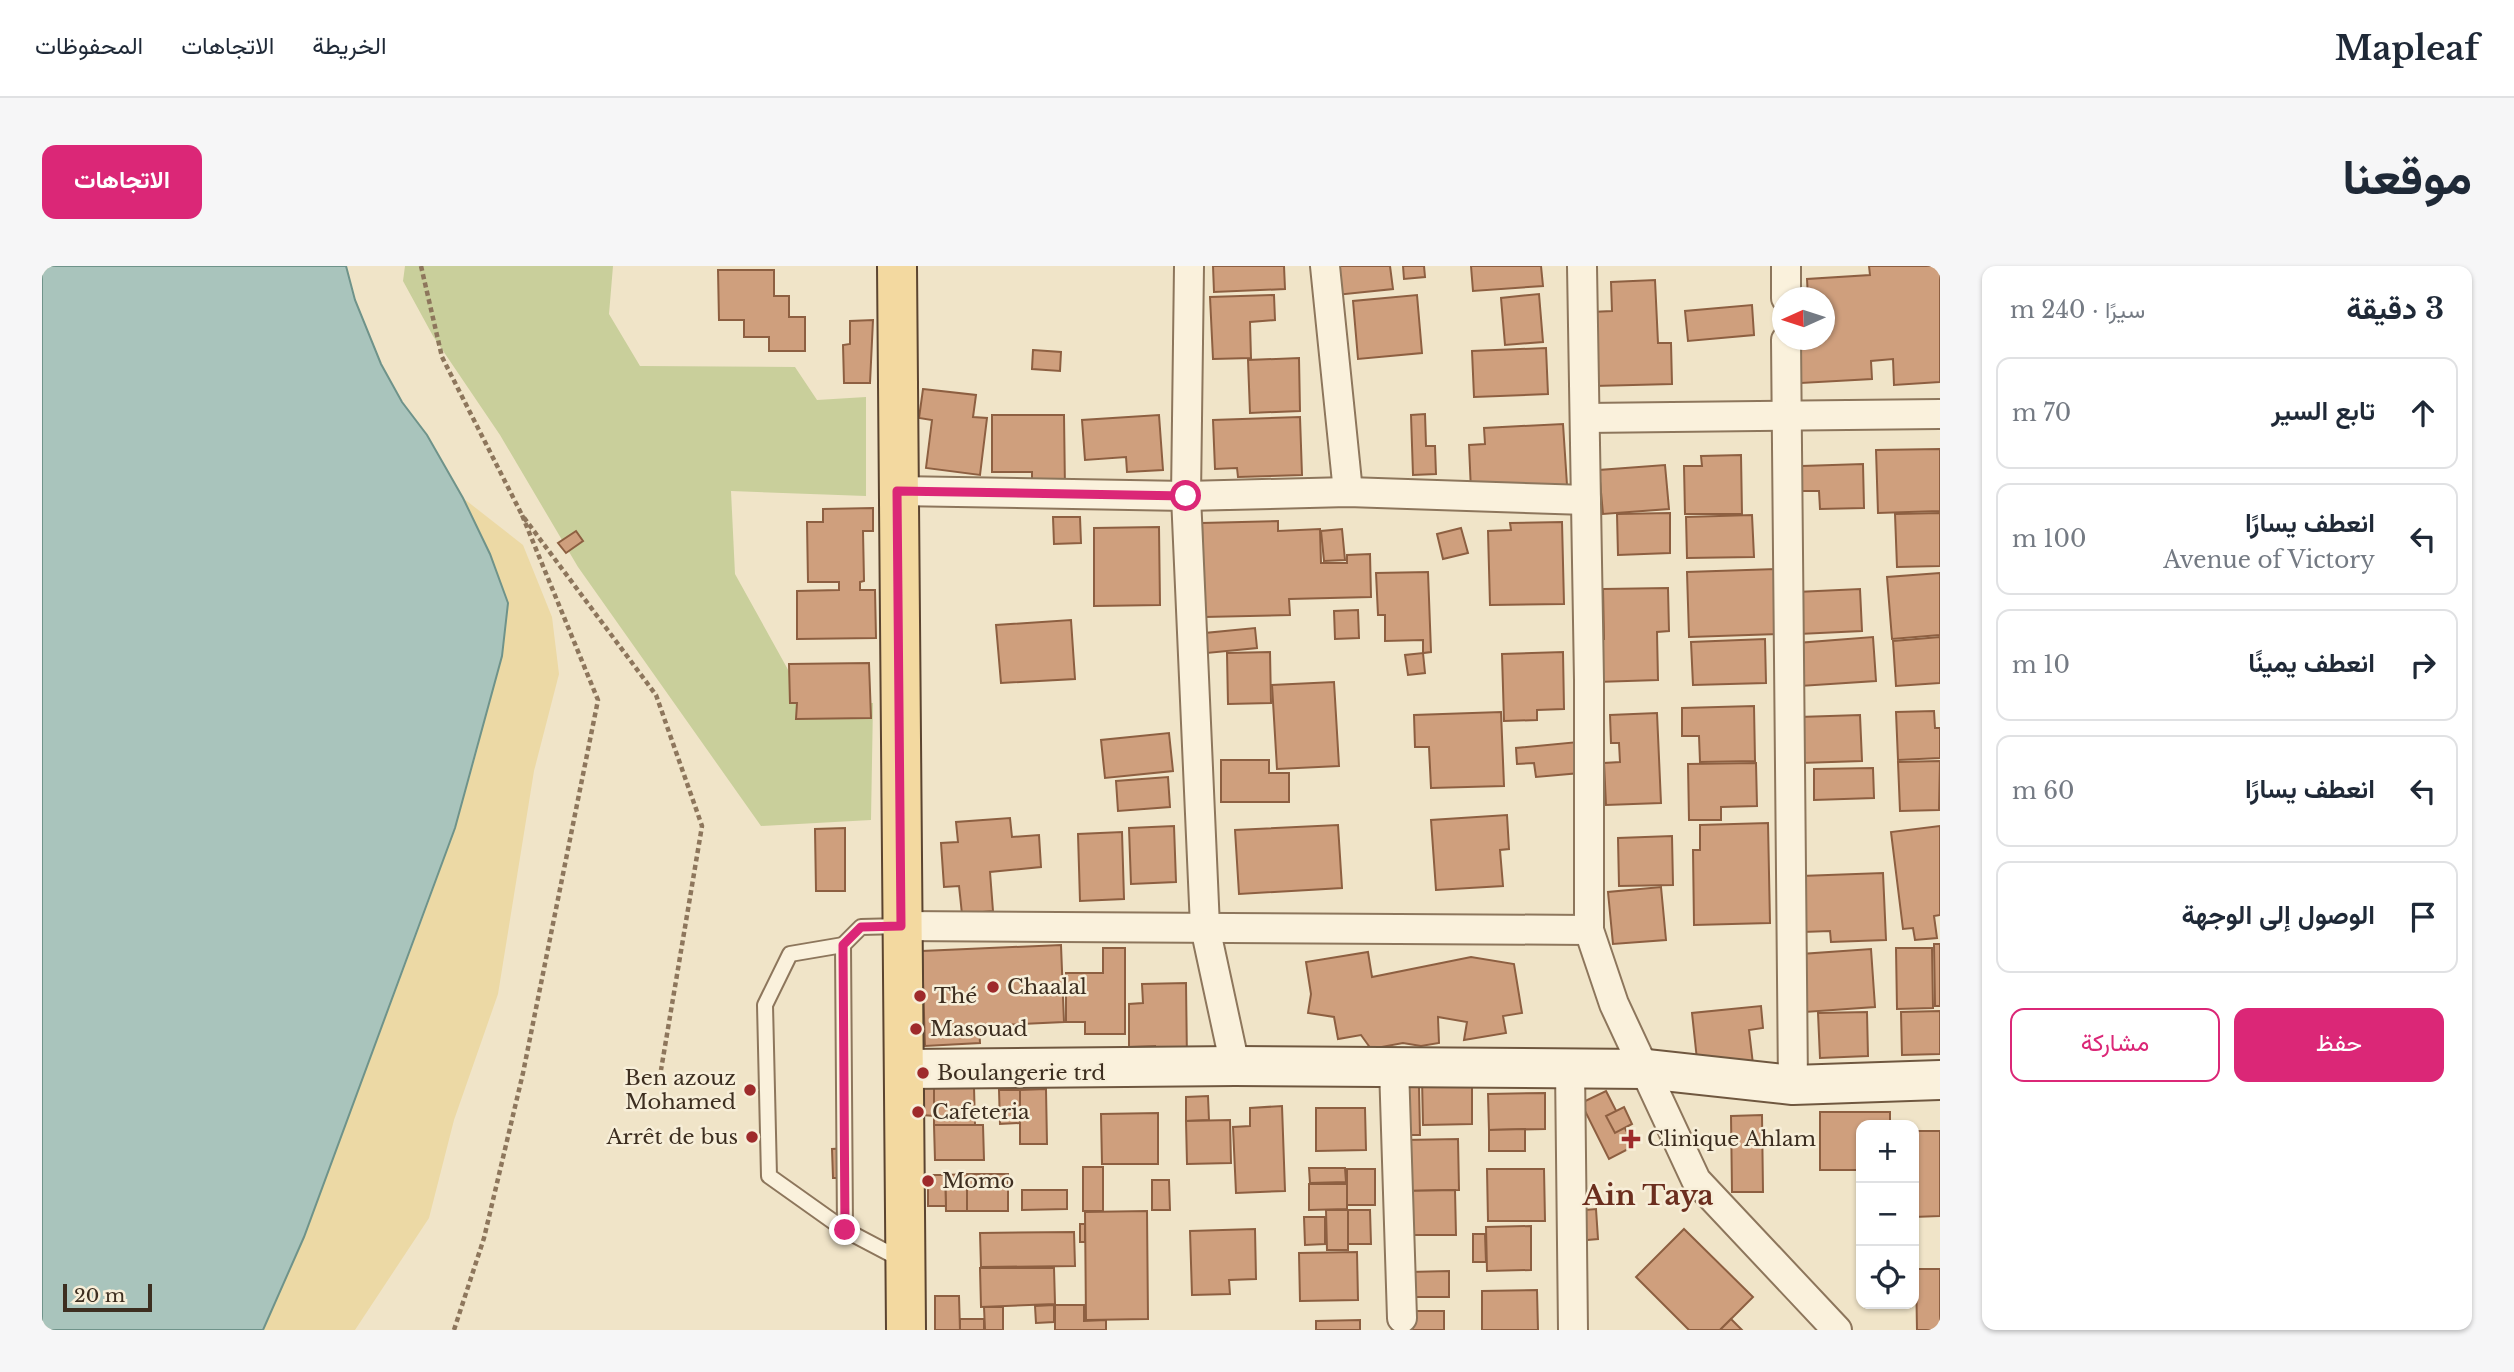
<!DOCTYPE html>
<html lang="ar">
<meta charset="utf-8">
<style>
:root{--surface:#fff;--page:#f6f6f7;--text:#1f2937;--muted:#747a83;--line:#e0e1e3;--accent:#db2777}
body{margin:0;font-family:"Libre Baskerville",Vazirmatn,serif;background:var(--page);color:var(--text);direction:rtl}
.controls{position:absolute;right:21px;bottom:21px;display:grid;overflow:hidden;border-radius:14px;box-shadow:0 2px 5px #0004}
.controls button{width:63px;height:63px;display:grid;place-items:center;padding:0;border:0;border-bottom:2px solid var(--line);background:var(--surface);color:var(--text);font:35px sans-serif}
.compass{position:absolute;left:1730px;top:21px;width:63px;height:63px;border-radius:50%;background:var(--surface);box-shadow:0 2px 5px #0004;rotate:267deg}
.scale{position:absolute;left:21px;bottom:18px;width:89px;box-sizing:border-box;padding-left:7px;border:4px solid #3d2e20;border-top:0;font-size:19px;line-height:24px;white-space:nowrap;color:#3d2e20;-webkit-text-stroke:5px #f7eed8;paint-order:stroke}
.stop{position:absolute;width:21px;height:21px;margin:-16px;border:5px solid #db2777;border-radius:50%;background:#fff}
.stop.end{background:#db2777;border-color:#fff;box-shadow:0 2px 7px #0008}
.list{margin:0;padding:0;list-style:none}
h2{display:flex;justify-content:space-between;align-items:center;height:91px;margin:0;padding:0 28px;font-size:30px}
h2 small{font-size:23px;font-weight:400;color:var(--muted)}
.list li{display:grid;grid-template-columns:46px 1fr auto;gap:21px;align-items:center;box-sizing:border-box;height:112px;margin:0 14px 14px;padding:0 14px;border:2px solid var(--line);border-radius:14px}
.list b{display:block;font-size:26px;white-space:nowrap}
.list p{margin:0;font-size:23px;white-space:nowrap;color:var(--muted)}
.list em{font-size:23px;font-style:normal;color:var(--muted)}
.actions{display:flex;gap:14px;padding:21px 28px}
.actions a{flex:1;padding:16px 0;border:2px solid var(--accent);border-radius:14px;text-align:center;font-size:24px;color:var(--accent)}
.actions .main{background:var(--accent);color:#fff}
.icon{flex:none;width:38px;height:38px;fill:none;stroke:currentColor;stroke-width:2;stroke-linecap:round;stroke-linejoin:round}
.map{position:relative;flex:none;width:1898px;height:1064px;overflow:hidden;direction:ltr;border-radius:14px}
header{display:flex;align-items:center;gap:42px;box-sizing:border-box;height:98px;padding:0 35px;background:var(--surface);border-bottom:2px solid var(--line)}
header strong{font-size:33px}
nav{display:flex;gap:38px;margin-inline-start:auto;font-size:24px}
.intro{display:flex;align-items:center;justify-content:space-between;box-sizing:border-box;height:168px;padding:0 42px}
h1{margin:0;font-size:49px}
.button{padding:18px 32px;border-radius:14px;background:var(--accent);color:#fff;font-size:24px;font-weight:700}
main{display:flex;gap:42px;padding:0 42px}
aside{flex:1;background:var(--surface);border-radius:14px;box-shadow:0 2px 5px #0004}
.map>svg:first-child{display:block}
.green{fill:#c9cf9b}
.sand{fill:#ecd9a5}
.water{fill:#a9c4bc;stroke:#6f938a;stroke-width:2}
.building{fill:#cf9f7d;stroke:#8d5f41;stroke-width:2}
.lines{fill:none;stroke-linecap:round;stroke-linejoin:round}
.lane-casing{stroke:#8d765c;stroke-width:18}
.street-casing{stroke:#8d765c;stroke-width:32}
.secondary-casing{stroke:#6f573f;stroke-width:42}
.primary-casing{stroke:#5b4430;stroke-width:42}
.path{stroke:#8d765c;stroke-width:4.5;stroke-dasharray:5 3.5;stroke-linecap:butt}
.lane{stroke:#faf1dc;stroke-width:14}
.street{stroke:#faf1dc;stroke-width:28}
.secondary{stroke:#faf1dc;stroke-width:38}
.primary{stroke:#f3d9a0;stroke-width:38}
.route{stroke:#db2777;stroke-width:9}
.poi-dot{fill:#9e2a2b;stroke:#f7eed8;stroke-width:2.5}
.labels{text-anchor:middle;dominant-baseline:central;stroke-width:5;stroke-linejoin:round;paint-order:stroke}
.poi-label{font-size:21px;fill:#3d2e20;stroke:#f7eed8;text-anchor:start}
.district-label{font-size:28px;font-weight:bold;fill:#6b2e1e;stroke:#f7eed8}
</style>
<header>
<strong>Mapleaf</strong>
<nav><a>الخريطة</a><a>الاتجاهات</a><a>المحفوظات</a></nav>
</header>
<div class="intro"><h1>موقعنا</h1><a class="button">الاتجاهات</a></div>
<main>
<aside>
<h2>3 دقيقة<small>سيرًا · 240 m</small></h2>
<ul class="list">
<li><svg class="icon" aria-label="ahead" viewBox="0 0 24 24"><path d="M12 20V5M6 11l6-6 6 6"/></svg><div><b>تابع السير</b></div><em>70 m</em></li>
<li><svg class="icon" aria-label="left" viewBox="0 0 24 24"><path d="M17 20v-9H6M10 6l-5 5 5 5"/></svg><div><b>انعطف يسارًا</b><p>Avenue of Victory</p></div><em>100 m</em></li>
<li><svg class="icon" aria-label="right" viewBox="0 0 24 24"><path d="M7 20v-9h11M14 6l5 5-5 5"/></svg><div><b>انعطف يمينًا</b></div><em>10 m</em></li>
<li><svg class="icon" aria-label="left" viewBox="0 0 24 24"><path d="M17 20v-9H6M10 6l-5 5 5 5"/></svg><div><b>انعطف يسارًا</b></div><em>60 m</em></li>
<li><svg class="icon" aria-label="arrive" viewBox="0 0 24 24"><path d="M6 21V4h12l-3 4 3 4H6"/></svg><div><b>الوصول إلى الوجهة</b></div></li>
</ul>
<div class="actions"><a class="main">حفظ</a><a>مشاركة</a></div>
</aside>
<div class="map">
<svg width="1898" height="1064" viewBox="0 0 1898 1064">
<rect width="100%" height="100%" fill="#f0e4c8"/>
<path class="green" d="M363,0H571L567,48L598,100L753,101L775,134L824,131V230L689,225L693,308L765,438L831,437L829,554L719,560L536,301L458,169L391,70L361,15Z"/>
<path class="sand" d="M421,232L481,279L510,351L517,408L492,505L456,728L412,854L387,952L313,1064H221L262,971L386,638L413,562L436,482L465,337L448,288Z"/>
<path class="water" d="M0,0H304L313,34L339,98L360,136L385,169L421,232L448,288L466,337L460,390L413,562L262,971L221,1064H0Z"/>
<g class="building">
<path d="M1171,0H1242L1243,23L1172,26Z"/>
<path d="M1291,0H1348L1351,23L1294,29Z"/>
<path d="M1361,0H1382L1383,11L1362,13Z"/>
<path d="M1429,0H1499L1501,20L1431,25Z"/>
<path d="M1827,0H1898V116L1852,119L1851,93L1829,95L1830,113L1759,117L1756,74H1783V32H1766L1765,13L1828,9Z"/>
<path d="M676,4H732V30H747V51H763V85H727V71H702V54H677Z"/>
<path d="M1613,14L1616,77H1629L1630,118L1552,120L1549,46L1570,45L1569,16Z"/>
<path d="M1497,28L1501,76L1463,79L1459,32Z"/>
<path d="M1232,29L1233,54L1208,56L1209,92L1171,93L1168,31Z"/>
<path d="M1375,29L1380,87L1316,93L1311,35Z"/>
<path d="M1710,39L1712,69L1646,75L1643,45Z"/>
<path d="M831,54L828,117H802L801,79L808,78V55Z"/>
<path d="M1504,82L1506,128L1432,131L1430,85Z"/>
<path d="M991,84L1019,86L1018,105L990,103Z"/>
<path d="M1257,92L1258,145L1208,147L1206,94Z"/>
<path d="M881,123L934,129L931,151L945,152L938,209L884,202L890,154L877,152Z"/>
<path d="M1383,148L1384,180H1393L1394,208L1371,209L1369,149Z"/>
<path d="M950,149H1022L1023,224L990,225V206H950Z"/>
<path d="M1117,149L1121,204L1085,206L1084,191L1043,194L1040,154Z"/>
<path d="M1258,151L1260,209L1196,211L1195,202L1173,203L1171,154Z"/>
<path d="M1521,158L1525,219L1429,225L1427,179L1443,178L1442,162Z"/>
<path d="M1898,183V245L1836,247L1834,184Z"/>
<path d="M1699,189L1700,248H1643L1642,200H1660L1659,190Z"/>
<path d="M1821,198L1822,242L1778,243L1777,225H1760V200Z"/>
<path d="M1623,199L1627,243L1561,248L1557,204Z"/>
<path d="M831,242V265H821L822,315L818,316V324H833L834,372L755,373V325L797,324V316H766L765,256H781V243Z"/>
<path d="M1628,247V287L1576,289L1575,248Z"/>
<path d="M1898,247V300L1855,301L1853,248Z"/>
<path d="M1710,249L1712,291L1645,292L1644,251Z"/>
<path d="M1011,251H1038L1039,277L1012,278Z"/>
<path d="M1236,255V265L1278,263L1279,297H1305V289L1328,288L1329,331L1247,333L1248,349L1162,351L1160,257Z"/>
<path d="M1520,256L1522,338L1448,339L1446,265L1469,264L1468,257Z"/>
<path d="M1117,261L1118,339L1052,340V262Z"/>
<path d="M1419,262L1426,287L1401,293L1395,268Z"/>
<path d="M1300,263L1303,294L1282,295L1279,265Z"/>
<path d="M534,265L541,275L524,287L516,277Z"/>
<path d="M1734,303L1736,368L1647,371L1645,306Z"/>
<path d="M1386,306L1389,386L1381,387V374L1343,375V349H1336L1334,307Z"/>
<path d="M1898,307V369L1850,373L1845,311Z"/>
<path d="M1626,322L1627,365L1615,366L1616,414L1555,416L1554,373H1562L1561,323Z"/>
<path d="M1818,323L1820,365L1757,368L1755,326Z"/>
<path d="M1316,344L1317,372L1293,373L1292,345Z"/>
<path d="M1029,354L1033,413L959,417L954,359Z"/>
<path d="M1213,362L1215,382L1165,387L1163,367Z"/>
<path d="M1831,371L1834,415L1758,420L1755,377Z"/>
<path d="M1898,371V417L1854,420L1851,375Z"/>
<path d="M1723,373L1724,417L1651,419L1649,376Z"/>
<path d="M1228,386L1229,437L1186,438L1185,387Z"/>
<path d="M1521,386L1522,443L1495,444V454L1462,455L1460,388Z"/>
<path d="M1381,387L1383,407L1366,409L1363,389Z"/>
<path d="M827,397L829,452L754,453L755,437H748L747,398Z"/>
<path d="M1292,416L1297,500L1235,503L1230,419Z"/>
<path d="M1712,440L1713,495L1658,496L1657,470H1640V442Z"/>
<path d="M1892,445L1893,462H1898V492L1856,494L1854,446Z"/>
<path d="M1459,446L1462,520L1389,522L1387,481H1373L1372,449Z"/>
<path d="M1615,447L1619,537L1564,539L1562,497L1578,496L1577,477H1569L1568,449Z"/>
<path d="M1818,449L1820,495L1759,497L1757,451Z"/>
<path d="M1127,467L1131,505L1063,512L1059,474Z"/>
<path d="M1536,476L1538,507L1494,511L1492,497L1475,498L1474,482Z"/>
<path d="M1179,494H1227V507H1247V536H1179Z"/>
<path d="M1898,495L1897,544L1858,545L1856,496Z"/>
<path d="M1714,497L1715,540L1679,541V554H1647L1646,498Z"/>
<path d="M1831,502L1832,532L1772,534V503Z"/>
<path d="M1126,511L1128,541L1076,545L1074,515Z"/>
<path d="M1465,549L1467,583L1458,584L1461,620L1394,624L1389,554Z"/>
<path d="M968,552L970,571L997,569L999,601L948,606L951,645L920,648L917,620L902,621L899,577L916,576L914,556Z"/>
<path d="M1726,557L1728,657L1652,659L1651,584H1658V559Z"/>
<path d="M1296,559L1300,622L1197,628L1193,564Z"/>
<path d="M1132,560L1134,616L1089,618L1087,562Z"/>
<path d="M1898,560V649L1892,650L1895,672L1873,674L1871,662L1861,663L1849,566Z"/>
<path d="M803,562V625H774L773,563Z"/>
<path d="M1080,566L1082,633L1038,635L1036,568Z"/>
<path d="M1630,570L1631,619L1577,620L1576,572Z"/>
<path d="M1841,607L1844,674L1789,676L1788,665L1761,666L1759,610Z"/>
<path d="M1619,621L1624,674L1571,678L1566,626Z"/>
<path d="M1892,678H1898V740H1893Z"/>
<path d="M1019,679L1022,756L937,760L938,777L883,780L880,685Z"/>
<path d="M1061,682H1083V768H1043V756H1024V707H1061Z"/>
<path d="M1854,682H1890L1891,742L1855,743Z"/>
<path d="M1829,683L1833,741L1763,746L1759,688Z"/>
<path d="M1326,686L1330,711L1429,691L1472,698L1480,747L1461,750L1464,767L1422,774L1425,756L1396,751L1397,777L1379,780L1361,777L1329,783L1319,769L1296,773L1292,751L1266,747L1269,728L1264,696Z"/>
<path d="M1144,717L1145,795H1113V780L1087,781V738L1101,737L1100,718Z"/>
<path d="M1719,740L1721,762L1707,764L1711,798L1656,803L1650,747Z"/>
<path d="M1898,745V788L1860,789L1859,746Z"/>
<path d="M1825,746L1826,790L1778,792L1776,747Z"/>
<path d="M1380,812H1430V858L1381,859Z"/>
<path d="M932,821L933,859H892V822Z"/>
<path d="M1355,821H1377L1378,869H1356Z"/>
<path d="M879,822H892V850L880,849Z"/>
<path d="M1004,823L1005,878H978V824Z"/>
<path d="M957,824H978V857L958,858Z"/>
<path d="M1564,825L1592,880L1567,893L1539,837Z"/>
<path d="M1503,827V863L1447,864L1446,828Z"/>
<path d="M1166,830L1167,854L1144,855V831Z"/>
<path d="M1240,840L1243,925L1194,927L1191,861L1208,860V842Z"/>
<path d="M1582,841L1590,858L1573,867L1564,850Z"/>
<path d="M1274,842H1323L1324,884L1274,885Z"/>
<path d="M1778,846H1848V859H1819V904H1778Z"/>
<path d="M1116,847V898H1060L1059,848Z"/>
<path d="M1720,849L1721,926H1690L1689,850Z"/>
<path d="M1188,854L1189,897L1145,898L1144,855Z"/>
<path d="M892,859H941L942,894H893Z"/>
<path d="M1483,863V885H1447V864Z"/>
<path d="M1872,865H1898V950L1872,951Z"/>
<path d="M1416,873L1417,924L1362,925V874Z"/>
<path d="M807,882L808,912H791L790,883Z"/>
<rect x="1041" y="901" width="20" height="44"/>
<path d="M1267,902H1303L1304,916L1268,917Z"/>
<rect x="1305" y="903" width="28" height="36"/>
<path d="M1445,903H1502L1503,955H1446Z"/>
<rect x="925" y="908" width="41" height="37"/>
<path d="M925,908V945H904L903,909Z"/>
<path d="M886,909H903L904,940H886Z"/>
<path d="M1110,914H1127L1128,944H1110Z"/>
<path d="M1267,918H1305V943L1267,944Z"/>
<path d="M980,924H1025V943L980,944Z"/>
<path d="M1413,924L1414,969H1363L1362,925Z"/>
<path d="M1554,943L1556,973L1534,975L1532,945Z"/>
<path d="M1284,944H1306V984H1285Z"/>
<path d="M1306,944H1328L1329,978H1306Z"/>
<path d="M1105,945L1106,1053L1044,1054L1043,946Z"/>
<path d="M1262,951H1283V978L1263,979Z"/>
<rect x="1038" y="958" width="5" height="18"/>
<path d="M1489,960V1004L1445,1005L1444,961Z"/>
<path d="M1213,963L1214,1013L1187,1014L1188,1028L1150,1029L1148,965Z"/>
<path d="M1642,963L1711,1031L1678,1064H1647L1594,1011Z"/>
<path d="M1032,966L1033,1000L939,1001L938,967Z"/>
<path d="M1431,968H1443L1444,996H1431Z"/>
<path d="M1315,986L1316,1034L1258,1035L1257,987Z"/>
<path d="M938,1002H1012L1013,1038L939,1041Z"/>
<path d="M1874,1003H1898V1064H1875Z"/>
<path d="M1407,1005V1031H1367V1006Z"/>
<path d="M1495,1024L1496,1064H1440V1025Z"/>
<path d="M893,1030H917L918,1064H893Z"/>
<path d="M1012,1039V1056L994,1057L993,1040Z"/>
<path d="M1013,1039H1042V1055L1064,1054V1064H1013Z"/>
<path d="M942,1041H961V1064H943Z"/>
<rect x="1365" y="1045" width="37" height="19"/>
<rect x="918" y="1053" width="24" height="11"/>
<path d="M1689,1053L1700,1064H1678Z"/>
<path d="M1318,1054V1064H1274V1055Z"/>
</g>
<g class="lines">
<g class="lane-casing">
<g id="lane">
<path d="M859,660L819,661L801,679L803,964L860,994"/>
<path d="M801,679L748,688L723,739L727,910L803,964"/>
</g>
</g>
<g class="street-casing">
<g id="street">
<path d="M1147,0L1144,230L1163,661L1193,800"/>
<path d="M1283,0L1306,226"/>
<path d="M1540,0L1547,414V664L1572,738L1654,914L1795,1064"/>
<path d="M1744,32V0"/>
<path d="M1744,74L1751,819"/>
<path d="M1544,152L1898,148"/>
<path d="M855,225L1144,230L1306,226L1544,234"/>
<path d="M859,660L1547,664"/>
<path d="M1352,801L1360,1052"/>
<path d="M1528,802L1531,1064"/>
</g>
</g>
<g class="secondary-casing">
<path id="secondary" d="M864,803L1193,800L1604,803L1751,819L1898,814"/>
</g>
<g class="primary-casing">
<path id="primary" d="M855,0C855,355 864,709 864,1064"/>
</g>
<g class="path">
<path d="M379,0L400,91L480,249"/>
<path d="M412,1064L442,972L481,807L556,434L480,249L614,429L660,560L619,804"/>
</g>
<use href="#lane" class="lane"/>
<use href="#street" class="street"/>
<use href="#secondary" class="secondary"/>
<use href="#primary" class="primary"/>
</g>
<g class="lines">
<path class="route" d="M803,964L801,679L819,661L859,660L855,225L1144,230"/>
</g>
<g class="poi-dot">
<circle cx="951" cy="721" r="7"/>
<circle cx="878" cy="730" r="7"/>
<circle cx="874" cy="763" r="7"/>
<circle cx="881" cy="807" r="7"/>
<circle cx="708" cy="824" r="7"/>
<circle cx="876" cy="846" r="7"/>
<circle cx="710" cy="871" r="7"/>
<path d="M1585.5 862.5h7v7h7v7h-7v7h-7v-7h-7v-7h7z"/>
<circle cx="886" cy="915" r="7"/>
</g>
<g class="labels">
<g class="poi-label">
<text x="965" y="721">Chaalal</text>
<text x="892" y="730">Thé</text>
<text x="888" y="763">Masouad</text>
<text x="895" y="807">Boulangerie trd</text>
<text x="694" y="812" text-anchor="end">Ben azouz<tspan x="694" dy="24">Mohamed</tspan></text>
<text x="890" y="846">Cafeteria</text>
<text x="696" y="871" text-anchor="end">Arrêt de bus</text>
<text x="1605" y="873">Clinique Ahlam</text>
<text x="900" y="915">Momo</text>
</g>
<g class="district-label">
<text x="1606" y="929">Ain Taya</text>
</g>
</g>
</svg>
<div class="controls">
<button>+</button>
<button>−</button>
<button><svg class="icon" aria-label="locate" viewBox="0 0 24 24"><circle cx="12" cy="12" r="6"/><path d="M12 2v4M12 18v4M2 12h4M18 12h4"/></svg></button>
</div>
<svg class="compass" viewBox="-18 -18 36 36"><path d="M0-13l5 13h-10z" fill="#e53935"/><path d="M0 13l5-13h-10z" fill="#747a83"/></svg>
<div class="scale">20 m</div>
<div class="stop" style="left:1144px;top:230px"></div>
<div class="stop end" style="left:803px;top:964px"></div>
</div>
</main>
